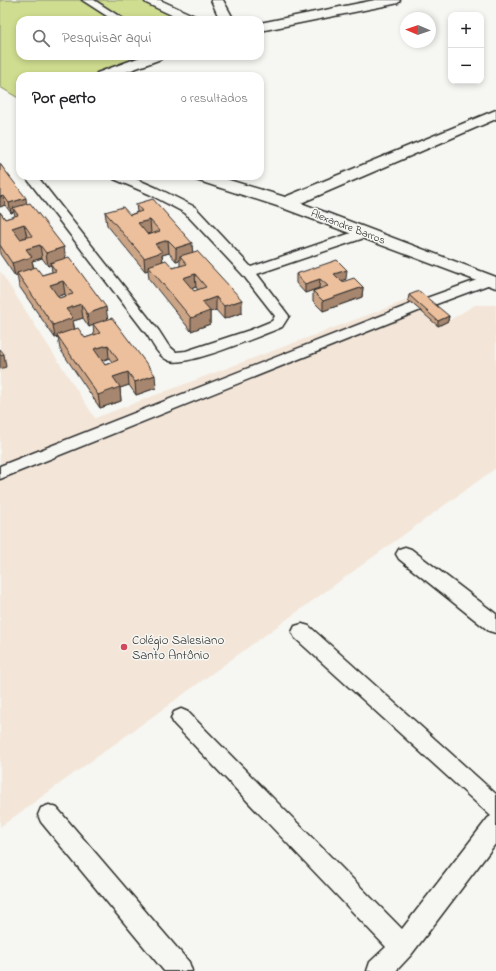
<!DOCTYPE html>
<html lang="pt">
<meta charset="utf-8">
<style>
:root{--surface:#fff;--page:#f2f2f2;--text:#202124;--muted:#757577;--line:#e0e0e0}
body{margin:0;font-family:"Indie Flower",sans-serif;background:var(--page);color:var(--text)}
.controls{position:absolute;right:12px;top:12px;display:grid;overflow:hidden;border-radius:8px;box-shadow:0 2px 6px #0003}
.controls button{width:36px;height:36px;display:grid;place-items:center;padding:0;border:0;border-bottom:1px solid var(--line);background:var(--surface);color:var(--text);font:20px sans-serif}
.compass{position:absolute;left:400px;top:12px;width:36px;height:36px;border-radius:50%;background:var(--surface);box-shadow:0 2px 6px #0003;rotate:272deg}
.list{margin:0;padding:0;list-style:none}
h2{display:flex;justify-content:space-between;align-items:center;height:52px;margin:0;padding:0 16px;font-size:17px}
h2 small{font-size:13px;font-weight:400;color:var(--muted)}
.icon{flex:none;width:22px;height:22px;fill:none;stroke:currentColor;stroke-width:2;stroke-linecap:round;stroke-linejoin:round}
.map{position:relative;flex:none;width:496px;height:971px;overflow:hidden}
.search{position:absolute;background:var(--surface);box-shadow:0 2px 6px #0003;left:16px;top:16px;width:248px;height:44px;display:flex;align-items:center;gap:10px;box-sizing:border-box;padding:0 14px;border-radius:12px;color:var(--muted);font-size:15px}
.panel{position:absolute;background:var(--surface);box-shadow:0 2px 6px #0003;left:16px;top:72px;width:248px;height:108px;border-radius:12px}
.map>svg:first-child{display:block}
.built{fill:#f3e6d8}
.green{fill:#cfdd90;stroke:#7d845e}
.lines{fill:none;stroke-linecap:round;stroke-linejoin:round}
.lane-casing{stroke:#2b2b2b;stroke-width:3}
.street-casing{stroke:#2b2b2b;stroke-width:3}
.lane{fill:#f6f6f2;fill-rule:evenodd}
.street{fill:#f6f6f2;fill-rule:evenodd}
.wall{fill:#cca587;stroke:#2b2b2b;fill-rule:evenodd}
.shaded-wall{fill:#a6866e;stroke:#2b2b2b}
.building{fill:#edc09d;stroke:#2b2b2b;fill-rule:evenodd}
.poi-dot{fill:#d1495b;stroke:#f6f6f2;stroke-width:1.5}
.labels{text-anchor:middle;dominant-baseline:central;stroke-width:3;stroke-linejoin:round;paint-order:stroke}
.far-street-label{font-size:11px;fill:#2b2b2b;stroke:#f6f6f2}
.poi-label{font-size:13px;fill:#2b2b2b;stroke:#f6f6f2;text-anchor:start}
</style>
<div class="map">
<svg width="496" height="971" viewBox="0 0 496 971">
<rect width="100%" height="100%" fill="#f6f6f2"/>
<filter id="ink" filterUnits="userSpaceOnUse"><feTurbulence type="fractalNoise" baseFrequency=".025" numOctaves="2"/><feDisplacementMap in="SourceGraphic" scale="8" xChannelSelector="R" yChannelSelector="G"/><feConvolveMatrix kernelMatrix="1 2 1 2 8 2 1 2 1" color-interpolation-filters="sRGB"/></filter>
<g filter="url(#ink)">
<path class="built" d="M0,271L95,418L418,296L448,321L475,305H496V468L0,827Z"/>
<path class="green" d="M0,0H140L182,20H20V56H150L94,76H20V99L0,87Z"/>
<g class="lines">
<g class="lane-casing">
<g id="lane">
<path d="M82,0H94L125,20H113Z"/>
<path d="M25,176H37L159,331L168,345L176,352L186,351L250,330L272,321L275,316L243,275L185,213L149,194L114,179L112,176H129L157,188L195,207L251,267L360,230H370L372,233L370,236L257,274L289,316L282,327C262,335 187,367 170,361C159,357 153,345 148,336Z"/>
<path d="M488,276L493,277L495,280L493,283L431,306L423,307L421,310L0,479V466L411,304L419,303L421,300Z"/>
<path d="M405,547L411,549L496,614V633L489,631L399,559L396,554L399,549Z"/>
<path d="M302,624L309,626L496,794V843L411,955L396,971H367L370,962L386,947L174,724L171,718L174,712L181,709L188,712L402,929L488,818L491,816L295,638L292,632L295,626Z"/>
<path d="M49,805L57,808L189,962L192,971H164L41,822L38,815L41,808Z"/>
</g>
</g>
<g class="street-casing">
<g id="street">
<path d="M144,0H160L197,17L199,20H182L146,3Z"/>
<path d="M211,0H223L234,20H220Z"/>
<path d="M375,0H400L398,3L394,4L260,31V23Z"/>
<path d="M143,56H163L161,59L115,76H95L97,73Z"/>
<path d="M496,110V119L301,203L496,277V288L280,207L193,179L191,176H216L285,197Z"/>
</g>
</g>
<use href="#lane" class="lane"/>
<use href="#street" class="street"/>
</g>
<g class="wall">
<path d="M0,164L27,204L156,388L136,395L129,385L120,388L121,401L100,408L60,349L58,337L55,338L19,286L17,275L15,276L0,254V212L5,219L15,216L14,212L11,213L5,205L0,207ZM42,258L48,266L51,265L52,272L42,275L34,268L32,261ZM65,294L66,296L59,298L58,296ZM83,318L89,327L93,325L94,335L85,338L75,330L73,321ZM109,358L112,362L105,365L102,361Z"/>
<path d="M136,204L193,252L242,313L224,319L216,310L210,312V324L191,331L149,279L148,270L145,271L107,225L105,212L130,215L137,212ZM151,233L152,234L148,235L147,234ZM169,253L176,261L180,260V266L173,268L163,261L162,255ZM196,287L198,290L194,291L191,289Z"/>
<path d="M296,274L346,279L341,281L342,282L363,287L362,297L323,311L313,301V291L320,289L319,288L305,293L296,283Z"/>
<path d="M409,295L449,316L448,321L438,326L408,300Z"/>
</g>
<g class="shaded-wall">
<path d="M4,196L5,205L0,207V197Z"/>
<path d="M26,198L27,208H13L14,212L11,213L9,203Z"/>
<path d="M150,220L151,233L139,236L138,223Z"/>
<path d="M24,224L27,237L14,241L12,228Z"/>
<path d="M168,240L169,253L162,255L163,265L148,266V270L145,271L144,258L155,244Z"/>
<path d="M192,243L193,256H180V260L176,261V248Z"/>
<path d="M40,245L42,258L32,261L34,270L17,273V275L15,276L12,263L26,249Z"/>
<path d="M64,247L66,260L50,263L51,265L48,266L46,253Z"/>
<path d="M347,270L346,279L333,284L334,274Z"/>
<path d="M195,274L196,287L183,291V278Z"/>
<path d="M320,279L319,288L305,293V284Z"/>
<path d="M63,281L65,294L52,298L50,285Z"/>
<path d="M363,287L362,297L323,311V301Z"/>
<path d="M216,297V310L210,312V324L191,331V318L202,302Z"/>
<path d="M242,300V313L224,319V306Z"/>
<path d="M81,304L83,318L73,321L75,332L57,335L58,337L55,338L53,325L66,309Z"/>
<path d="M106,307L108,321L93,324V325L89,327L87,314Z"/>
<path d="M449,316L448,321L438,326V321Z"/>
<path d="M108,345L109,358L96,363L94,349Z"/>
<path d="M4,354L6,367L0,369V355Z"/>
<path d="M128,372L129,385L120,388L121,401L100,408L98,395L113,377Z"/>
<path d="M155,375L156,388L136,395L135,382Z"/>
</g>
<g class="building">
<path d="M0,164L26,198L9,203L4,196L0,197Z"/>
<path d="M153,199L192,243L176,248L168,240L155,244L162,252L144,258L105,212L123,207L130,215L142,211L136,204ZM150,220L160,231L148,235L138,223Z"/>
<path d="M30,203L64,247L46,253L40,245L26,249L32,257L12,263L0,245V212L5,219L18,215L13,208ZM24,224L32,236L20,239L12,228Z"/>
<path d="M197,251L242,300L224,306L216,297L202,302L210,311L191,318L148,266L166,260L173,268L187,264L180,256ZM195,274L206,287L194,291L183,278Z"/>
<path d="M69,257L106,307L87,314L81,304L66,309L73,318L53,325L17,273L36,267L42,275L56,271L50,263ZM63,281L73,294L59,298L50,285Z"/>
<path d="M337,260L347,270L334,274L342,282L354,278L363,287L323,301L313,291L328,286L320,279L305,284L296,274Z"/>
<path d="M419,291L449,316L438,321L409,295Z"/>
<path d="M112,318L155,375L135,382L128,372L113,377L120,387L98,395L57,335L78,328L85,338L100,333L93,324ZM108,345L118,360L105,365L94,349Z"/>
<path d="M0,349L4,354L0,355Z"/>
</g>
</g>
<circle class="poi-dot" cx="124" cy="647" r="4"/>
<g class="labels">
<g class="far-street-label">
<text transform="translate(348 227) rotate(21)">Alexandre Barros</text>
</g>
<g class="poi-label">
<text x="132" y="640">Colégio Salesiano<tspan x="132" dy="15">Santo Antônio</tspan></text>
</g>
</g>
</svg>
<div class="controls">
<button>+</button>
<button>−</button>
</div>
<svg class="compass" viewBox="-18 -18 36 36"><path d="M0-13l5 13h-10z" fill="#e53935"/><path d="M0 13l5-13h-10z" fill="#757577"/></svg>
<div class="search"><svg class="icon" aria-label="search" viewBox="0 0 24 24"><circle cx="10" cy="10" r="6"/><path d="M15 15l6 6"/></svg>Pesquisar aqui</div>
<section class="panel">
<h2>Por perto<small>0 resultados</small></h2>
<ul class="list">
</ul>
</section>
</div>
